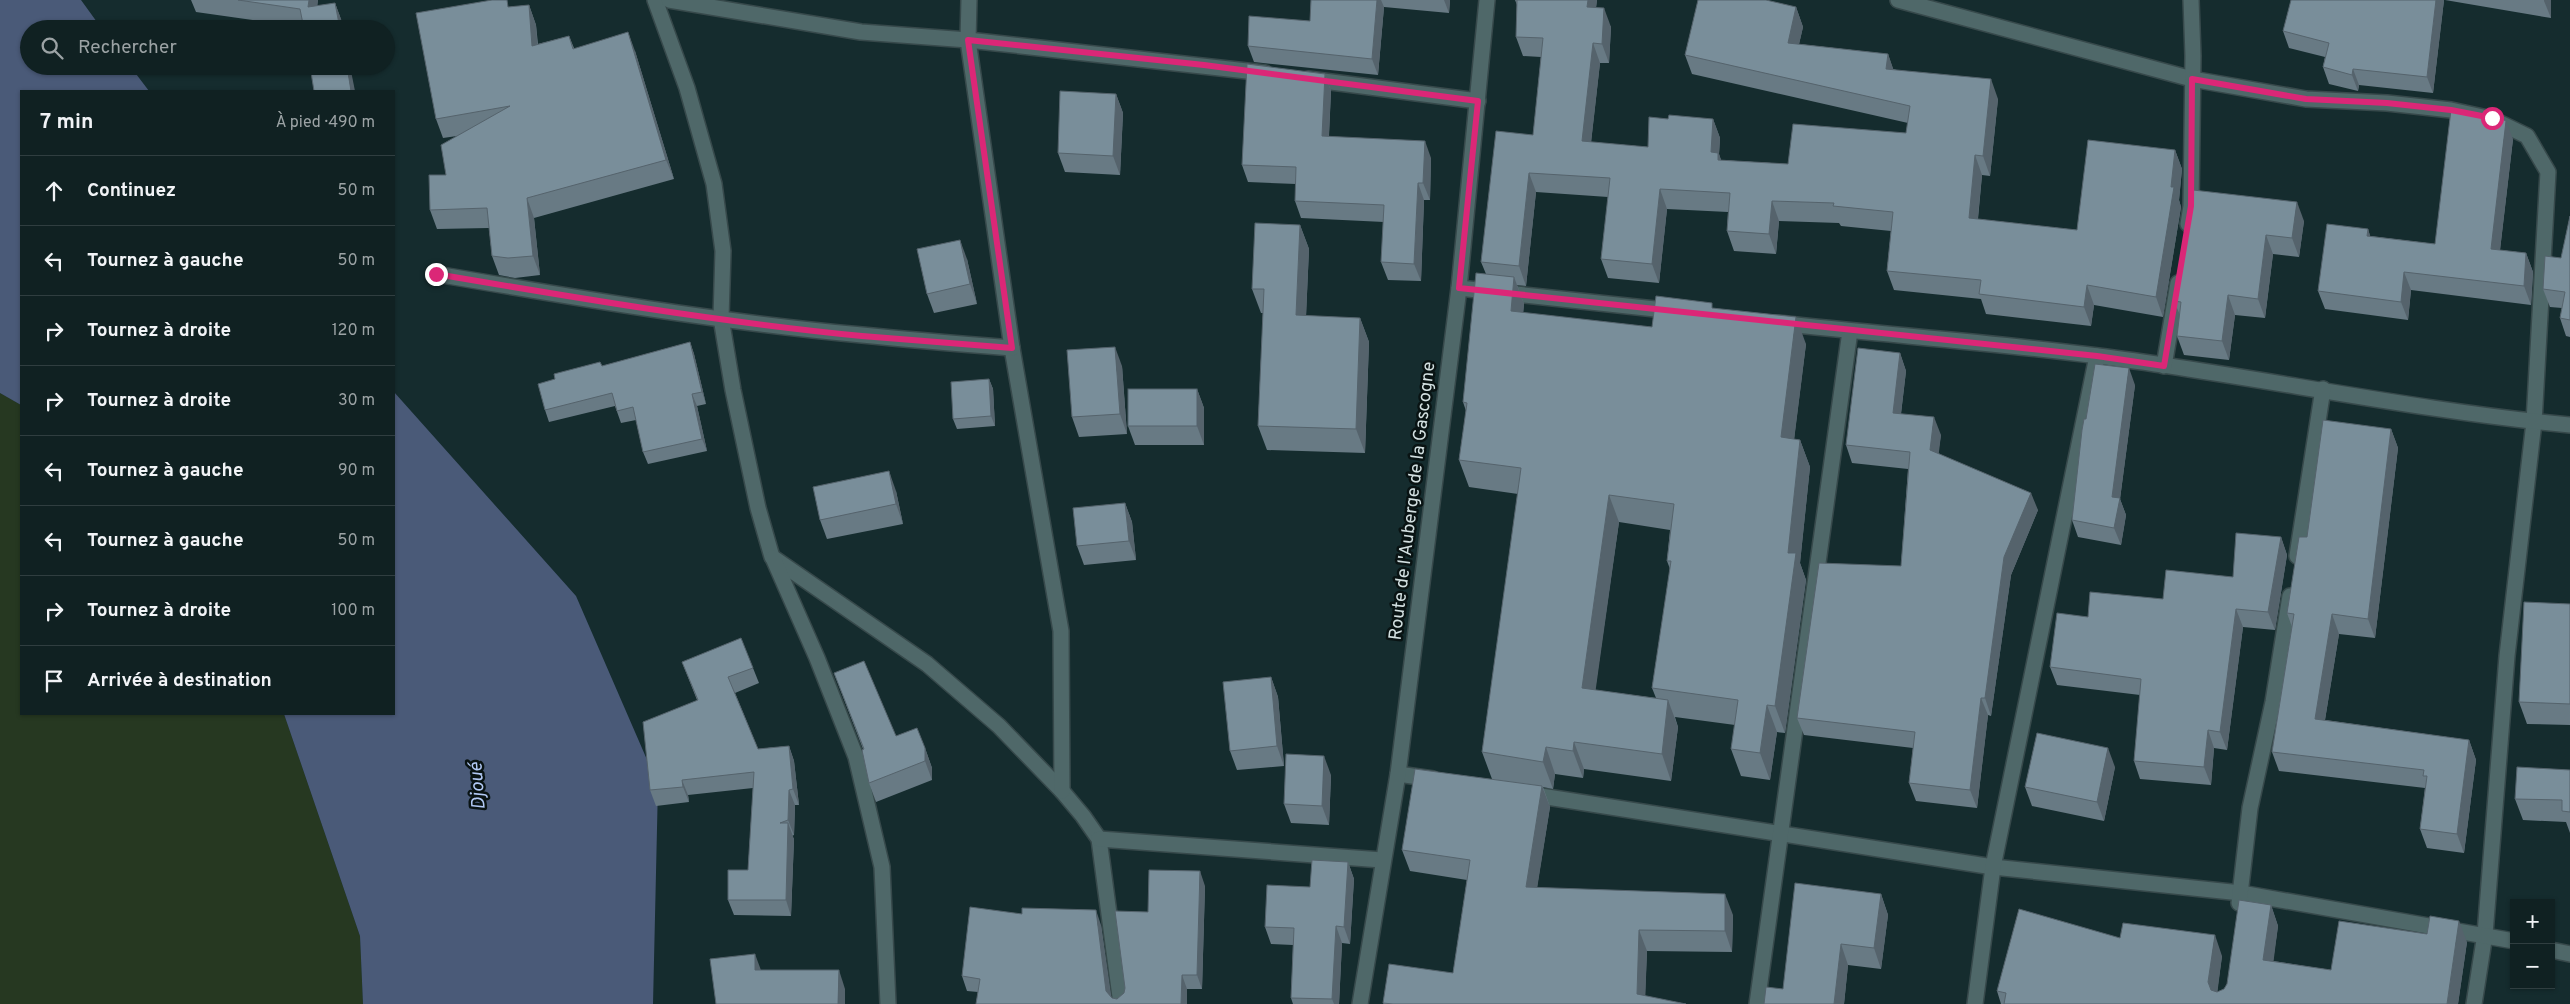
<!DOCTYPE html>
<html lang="fr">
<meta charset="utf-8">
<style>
:root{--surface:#102122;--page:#19292a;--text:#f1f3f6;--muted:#9ca3a5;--line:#303e40}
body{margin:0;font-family:Overpass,sans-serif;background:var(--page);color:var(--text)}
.controls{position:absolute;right:15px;bottom:15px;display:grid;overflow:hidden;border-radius:0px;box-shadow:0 1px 4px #0004}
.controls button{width:45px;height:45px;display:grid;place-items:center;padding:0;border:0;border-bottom:1px solid var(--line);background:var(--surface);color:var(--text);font:25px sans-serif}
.stop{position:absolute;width:15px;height:15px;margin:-11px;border:4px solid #db2777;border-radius:50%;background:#fff}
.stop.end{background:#db2777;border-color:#fff;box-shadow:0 1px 5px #0008}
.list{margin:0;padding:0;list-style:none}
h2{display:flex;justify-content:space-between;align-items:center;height:65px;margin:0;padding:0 20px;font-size:21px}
h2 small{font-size:16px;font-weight:400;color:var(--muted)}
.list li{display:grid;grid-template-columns:32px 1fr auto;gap:15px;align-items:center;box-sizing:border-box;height:70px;padding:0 20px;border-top:1px solid var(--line)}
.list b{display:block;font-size:19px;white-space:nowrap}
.list em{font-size:16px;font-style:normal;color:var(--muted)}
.icon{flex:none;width:28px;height:28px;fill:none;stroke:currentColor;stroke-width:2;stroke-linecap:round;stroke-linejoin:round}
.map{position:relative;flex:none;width:2570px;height:1004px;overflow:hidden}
.search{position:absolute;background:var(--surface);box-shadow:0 1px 4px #0004;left:20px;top:20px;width:375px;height:55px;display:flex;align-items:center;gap:12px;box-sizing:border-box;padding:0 18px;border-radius:28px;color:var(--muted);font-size:19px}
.panel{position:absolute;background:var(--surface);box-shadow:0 1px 4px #0004;left:20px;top:90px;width:375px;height:625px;border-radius:0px}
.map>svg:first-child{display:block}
.green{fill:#263821}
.water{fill:#4a5a78}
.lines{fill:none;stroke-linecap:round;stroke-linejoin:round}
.minor-casing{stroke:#37494b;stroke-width:18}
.minor{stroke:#4f6869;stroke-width:15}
.wall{fill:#687a84;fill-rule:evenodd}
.shaded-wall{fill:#55636c}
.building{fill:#798e9a;stroke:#55636c}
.route{stroke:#db2777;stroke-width:6}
.labels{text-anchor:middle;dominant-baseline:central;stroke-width:5;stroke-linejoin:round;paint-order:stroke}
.street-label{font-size:18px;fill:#d3e0e1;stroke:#091313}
.water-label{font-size:19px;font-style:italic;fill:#b2c9f5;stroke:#091313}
</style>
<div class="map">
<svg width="2570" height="1004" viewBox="0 0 2570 1004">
<rect width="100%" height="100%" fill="#152c2e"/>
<path class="green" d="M0,393L21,405V714H284L360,936L363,1004H0Z"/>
<g class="water">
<path d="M0,0H81L102,29H29V66H130L149,91H21V405L0,393Z"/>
<path d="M394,392L576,596L658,785L653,1004H363L360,936L284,714H394Z"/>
</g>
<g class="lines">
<g class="minor-casing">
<g id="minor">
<path d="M655,0L687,88L714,184L723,251L721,318L733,390L758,508L772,557L927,664L999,726L1062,791L1083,816L1099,839L1121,1004"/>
<path d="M669,0L861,32L968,40L1265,73"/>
<path d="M969,0L968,40L1012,348L1061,631L1062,791"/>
<path d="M1898,0L2192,79L2306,99L2387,103L2451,110L2492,119L2527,136L2548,172L2534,422L2507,656L2485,934L2474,1004"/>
<path d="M1308,79L1478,101"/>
<path d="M2188,224L2191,206L2193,56L2191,0"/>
<path d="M436,274C577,298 719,322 862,335C912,340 962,344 1012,348"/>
<path d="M1459,288L1674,311"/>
<path d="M1778,323C1885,335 1992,342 2098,356C2256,376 2411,410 2570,425"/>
<path d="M2164,366L2178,283"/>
<path d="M2297,556L2323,389"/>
<path d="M773,558L817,658L856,757L882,867L888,1004"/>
<path d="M1398,774L1433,779"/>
<path d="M1528,794L1993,867L2241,893L2514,941"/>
<path d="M1099,839L1382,860"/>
<path d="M2239,903L2250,808L2273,702L2290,596"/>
<path d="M2551,950L2570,954"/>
<path d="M1360,1004L1398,774L1459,288L1487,0"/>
<path d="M1757,1004L1850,331"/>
<path d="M1975,1004L1993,867L2097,356"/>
</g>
</g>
<use href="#minor" class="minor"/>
</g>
<g class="wall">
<path d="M191,0H318L317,6L335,3L342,22L343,29H303V27L196,12Z"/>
<path d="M1311,0H1450L1449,13L1384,7L1378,75L1254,62L1248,46L1310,21Z"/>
<path d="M1515,0H1597L1596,7L1611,27L1609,63H1600L1591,142L1648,147L1668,119H1713L1720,138L1719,154L1721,160L1788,164L1906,133L1908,123L1692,74L1685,55L1796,7L1803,27L1799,44L1888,54L1893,69L1998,99L1990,176L1982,175L1978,219L2077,230L2175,150L2182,169L2179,200L2181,207L2163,317L2094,305L2091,326L1986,314L1981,299L1894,290L1887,271L1891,231L1841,226L1839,223L1779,221L1776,254L1734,251L1727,231L1728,212L1667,209L1659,283L1608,278L1601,259L1608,197L1536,192L1526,286L1517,285L1524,304L1523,313L1652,327L1714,308L1806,344L1794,439L1800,440L1810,467L1800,563L1806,580L1785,733L1777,732L1770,780L1741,776L1731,749L1735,725L1675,717L1678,727L1671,781L1584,769L1583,778L1555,774L1553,789L1543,787L1550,807L1537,887L1733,915L1732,952L1647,951L1645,996L1686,1004H1384L1383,1003L1453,973L1467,880L1410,871L1402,850L1492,779L1482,752L1518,494L1469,487L1459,460L1466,411L1463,402L1486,274L1481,262L1533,135L1541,57L1523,56L1516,37L1517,5ZM1619,522L1670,530L1667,561L1670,569L1652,688L1656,698L1595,690Z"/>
<path d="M2444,0L2433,93L2359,85L2358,91L2329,84L2323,67L2325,57L2289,48L2283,31Z"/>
<path d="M2445,0H2551V18Z"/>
<path d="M529,5L536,25L538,44L569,36L574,48L635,51L674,179L534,218L540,275L515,278L499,275L492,256L489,228L437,229L430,210L446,175L457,136L443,138L436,119L510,7Z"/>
<path d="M1325,74L1331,91L1329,136L1431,158L1430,200H1424L1421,281L1388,280L1381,262L1384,222L1301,218L1295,201L1296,184L1248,182L1242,165Z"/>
<path d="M1116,94L1123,113L1120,175L1065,172L1058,153Z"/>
<path d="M2513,139L2500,250L2526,253L2533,272L2531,305L2411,290L2408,320L2325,309L2318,291L2368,229L2370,236L2435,244Z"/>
<path d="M2193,190L2304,221L2299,257L2273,254L2265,318L2235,315L2229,360L2184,355L2177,336L2180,315L2174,301Z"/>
<path d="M2570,216V337L2566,336L2560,318L2562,308L2550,307L2543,289L2561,258Z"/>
<path d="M1300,225L1309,249L1306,316L1360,318L1369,342L1365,453L1267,450L1258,426L1263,313H1261L1252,289Z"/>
<path d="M967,259L977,304L934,313L927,294Z"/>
<path d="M690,342L694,354L706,404L697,406L707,451L648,464L643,452L636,420L621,423L615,406L549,422L545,410L602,366Z"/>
<path d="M1900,353L1906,371L1901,414L1941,435L1938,453L2038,510L2011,575L1991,716L1988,715L1977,808L1916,801L1909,783L1913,748L1804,735L1797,718L1901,566L1908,469L1852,463L1846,445Z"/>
<path d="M1122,366L1127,434L1079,437L1072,417Z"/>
<path d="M989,379L993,389L995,426L957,429L953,419Z"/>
<path d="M2135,385L2120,499L2126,515L2121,545L2078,537L2072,520L2086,419Z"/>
<path d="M1197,389L1204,408V445H1135L1128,426Z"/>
<path d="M2391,429L2398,448L2375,638L2339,634L2325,720L2469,740L2476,760L2464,853L2427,848L2420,829L2425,788L2279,771L2272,752L2292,627L2287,613L2307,537Z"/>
<path d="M896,491L903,524L827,539L820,520Z"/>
<path d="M1125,503L1132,522L1136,560L1084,565L1077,546Z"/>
<path d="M2281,537L2287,555L2275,630L2243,627L2227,750L2214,748L2211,785L2140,779L2134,761L2140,695L2057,685L2050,667L2088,617L2163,599L2233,577Z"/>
<path d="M2570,604V725L2527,724L2519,702Z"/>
<path d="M682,662L753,668L759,683L735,693L758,749L789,746L794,761L799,805H795L794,835L792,836L794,839L791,916L734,915L728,900L748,870L753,788L688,795L689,802L656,806L650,790L697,700Z"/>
<path d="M834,673L896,736L925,748L932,768V780L876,802L869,783L863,749Z"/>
<path d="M1271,677L1278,697L1284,766L1237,770L1230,751Z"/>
<path d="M2115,767L2104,821L2032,806L2025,787Z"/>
<path d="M2570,770V833L2566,822L2523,820L2515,799Z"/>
<path d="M1331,775L1329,825L1291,823L1284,804Z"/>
<path d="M1348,862L1354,879L1350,944L1342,943L1339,1004H1293L1291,998L1293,945L1271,944L1265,927L1310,887Z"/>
<path d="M1205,886L1202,989H1187V1004H976L978,992L967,991L962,976L1101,925L1111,996L1112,998L1117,999L1124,993L1148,912Z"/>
<path d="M1881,894L1888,915L1881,969L1848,965L1844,1004H1764L1783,989Z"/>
<path d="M2271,905L2278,926L2273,961L2331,970L2467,942L2458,1004H2001L1997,991L2120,938L2222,956L2217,992L2224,989Z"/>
</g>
<g class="shaded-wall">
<path d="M309,0H318L315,26L308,7Z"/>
<path d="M1377,0H1381L1384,7L1378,75L1372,59Z"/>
<path d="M1444,0H1450L1449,13Z"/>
<path d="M1588,0H1597L1594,26L1587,7Z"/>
<path d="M2436,0H2444L2433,93L2427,77Z"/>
<path d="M2544,0H2551V18L2544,1Z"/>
<path d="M335,3L342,22L343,29H340Z"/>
<path d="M529,5L536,25L539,65L532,46Z"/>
<path d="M1796,7L1803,27L1795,62L1788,43Z"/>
<path d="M1604,8L1611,27L1609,63L1602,44Z"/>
<path d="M628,32L635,51L674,179L666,160Z"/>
<path d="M1593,43L1600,63L1589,161L1582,141Z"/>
<path d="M1888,54L1895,74L1886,69Z"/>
<path d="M347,66H350L355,91H351Z"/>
<path d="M2353,69L2359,85L2358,91L2352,75Z"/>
<path d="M1325,74L1331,91L1328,153L1322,136Z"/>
<path d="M1991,79L1998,99L1990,176L1983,156Z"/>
<path d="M1116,94L1123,113L1120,175L1113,156Z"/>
<path d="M1713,119L1720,138L1719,154L1725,172L1711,152Z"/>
<path d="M2506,121L2513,139L2498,267L2491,249Z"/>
<path d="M1425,141L1431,158L1430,200L1423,183Z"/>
<path d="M2175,150L2182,169L2179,200L2181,207L2163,317L2156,297L2171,187Z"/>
<path d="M1975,155L1982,175L1976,237L1969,218Z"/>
<path d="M1529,173L1536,192L1526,286L1519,266Z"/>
<path d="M1418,183L1424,200L1421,281L1414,264Z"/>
<path d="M1660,189L1667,209L1659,283L1652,264Z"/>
<path d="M527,198L534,218L540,275L533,256Z"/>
<path d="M1772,201L1779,221L1776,254L1769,234Z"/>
<path d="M2297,202L2304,221L2299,257L2292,238Z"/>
<path d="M1300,225L1309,249L1305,340L1296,315Z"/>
<path d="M2368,229L2374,248L2367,236Z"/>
<path d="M2266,235L2273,254L2265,318L2258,299Z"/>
<path d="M960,240L967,259L977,304L970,284Z"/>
<path d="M2526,253L2533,272L2531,305L2524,286Z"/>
<path d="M2404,272L2411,290L2408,320L2401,302Z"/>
<path d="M1514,277L1524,304L1521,338L1511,311Z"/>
<path d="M2087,285L2094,305L2091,326L2084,307Z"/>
<path d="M2228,295L2235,315L2229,360L2222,341Z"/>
<path d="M1796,317L1806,344L1791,465L1781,437Z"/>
<path d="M1360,318L1369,342L1365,453L1356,429Z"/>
<path d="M690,342L694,354L706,404L702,392Z"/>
<path d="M1115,347L1122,366L1127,434L1120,414Z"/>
<path d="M1900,353L1906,371L1899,430L1893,413Z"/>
<path d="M2129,368L2135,385L2120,499L2126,515L2121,545L2114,528L2112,497Z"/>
<path d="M989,379L993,389L995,426L991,416Z"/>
<path d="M1197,389L1204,408V445L1197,426Z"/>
<path d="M692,394L697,406L707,451L702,439Z"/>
<path d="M1934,417L1941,435L1937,468L1930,450Z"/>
<path d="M2391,429L2398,448L2375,638L2368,619Z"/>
<path d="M1800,440L1810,467L1800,563L1806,580L1785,733L1775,706L1788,553Z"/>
<path d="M889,471L896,491L903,524L896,504Z"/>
<path d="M2031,493L2038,510L2011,575L1991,716L1985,698L2004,557Z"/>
<path d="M1609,495L1619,522L1592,716L1582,688Z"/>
<path d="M1125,503L1132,522L1136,560L1129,541Z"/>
<path d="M2281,537L2287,555L2275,630L2268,612Z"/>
<path d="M2236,609L2243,627L2227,750L2220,732Z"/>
<path d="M2332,614L2339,634L2322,738L2315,719Z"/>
<path d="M1271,677L1278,697L1284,766L1277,746Z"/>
<path d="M1981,698L1988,715L1977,808L1970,790Z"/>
<path d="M1668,700L1678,727L1671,781L1662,754Z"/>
<path d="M1767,705L1777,732L1770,780L1760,753Z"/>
<path d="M2208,730L2214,748L2211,785L2204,767Z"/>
<path d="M2469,740L2476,760L2464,853L2457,834Z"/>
<path d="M1574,742L1584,769L1583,778L1573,751Z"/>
<path d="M789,746L794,761L799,805L793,789Z"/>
<path d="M1546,747L1555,774L1553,789L1543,762Z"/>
<path d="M925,748L932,768V780L925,761Z"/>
<path d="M2108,748L2115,767L2104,821L2097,802Z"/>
<path d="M1324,756L1331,775L1329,825L1322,806Z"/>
<path d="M682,780L688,795L689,802L683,787Z"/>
<path d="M1542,786L1550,807L1534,908L1526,887Z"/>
<path d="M789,790L795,805L794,835L788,820Z"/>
<path d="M788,823L794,839L791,916L786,900Z"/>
<path d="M1348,862L1354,879L1350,944L1344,927Z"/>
<path d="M1200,871L1205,886L1202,989L1197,975Z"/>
<path d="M1725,894L1733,915L1732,952L1725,931Z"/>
<path d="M1881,894L1888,915L1881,969L1874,948Z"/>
<path d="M2271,905L2278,926L2271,981L2263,960Z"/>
<path d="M1096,910L1101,925L1112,1004L1106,991Z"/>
<path d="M2459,921L2467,942L2458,1004H2447Z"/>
<path d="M1336,926L1342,943L1339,1004H1334L1332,999Z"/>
<path d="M1639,930L1647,951L1645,1004L1637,994Z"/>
<path d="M2215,935L2222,956L2216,1003L2208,982Z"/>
<path d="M1841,944L1848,965L1844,1004H1834Z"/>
<path d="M755,954L762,973L755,970Z"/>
<path d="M839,970L845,989V1004H838Z"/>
<path d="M1182,975L1187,989V1004H1181Z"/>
</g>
<g class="building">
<path d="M238,0H309L308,7L335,3L340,29H304L300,9Z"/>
<path d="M492,0H507L508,7L529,5L532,46L569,36L573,49L628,32L666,160L527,198L533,256L508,258L492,256L487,208L430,210L429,175H446L441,145L510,106L436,119L416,13Z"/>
<path d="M1311,0H1377L1372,59L1248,46L1249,16L1310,21Z"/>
<path d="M1517,0H1588L1587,7L1604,8L1602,44L1593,43L1582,141L1648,147L1649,117L1668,119L1669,115L1713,119L1711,152L1718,153V160L1788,164L1793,124L1906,133L1910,106L1685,55L1698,0H1766L1796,7L1788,43L1888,54L1886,69L1991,79L1983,156L1975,155L1969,218L2077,230L2088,140L2175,150L2171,187H2174L2156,297L2087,285L2084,307L1979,294L1981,280L1887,271L1893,212L1833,206L1834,203L1772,201L1769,234L1727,231L1730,193L1660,189L1652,264L1601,259L1610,178L1529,173L1519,266L1481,262L1496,131L1533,135L1543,38L1516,37Z"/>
<path d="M2291,0H2436L2427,77L2353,69L2352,75L2323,67L2329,43L2283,31Z"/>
<path d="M1247,64L1325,74L1322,136L1425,141L1423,183H1418L1414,264L1381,262L1384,205L1295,201L1296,167L1242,165Z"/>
<path d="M310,66H347L351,91H314Z"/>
<path d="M1060,91L1116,94L1113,156L1058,153Z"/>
<path d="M2451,110L2494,115L2506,121L2491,249L2526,253L2524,286L2404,272L2401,302L2318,291L2327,224L2368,229L2367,236L2435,244Z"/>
<path d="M2193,190L2297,202L2292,238L2266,235L2258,299L2228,295L2222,341L2177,336L2181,302L2174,301Z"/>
<path d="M2570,216V320L2560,318L2565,292L2543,289L2545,256L2561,258Z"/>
<path d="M1255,223L1300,225L1296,315L1360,318L1356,429L1258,426L1264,289H1252Z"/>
<path d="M960,240L970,284L927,294L917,249Z"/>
<path d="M1476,273L1514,277L1511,311L1652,327L1656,296L1712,303V308L1796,317L1781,437L1800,440L1788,553H1796L1775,706L1767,705L1760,753L1731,749L1738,700L1652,688L1671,561H1667L1674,504L1609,495L1582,688L1668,700L1662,754L1574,742L1573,751L1546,747L1543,762L1482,752L1521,468L1459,460L1467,403L1463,402Z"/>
<path d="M690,342L702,392L692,394L702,439L643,452L633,407L617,411L612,393L545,410L538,384L555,379L554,374L600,362L602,366Z"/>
<path d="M1115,347L1120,414L1072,417L1067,350Z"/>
<path d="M1858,348L1900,353L1893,413L1934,417L1930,450L2031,493L2004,557L1985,698H1981L1970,790L1909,783L1915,732L1797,718L1819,563L1901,566L1910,452L1846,445Z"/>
<path d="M2095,364L2129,368L2112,497L2120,498L2114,528L2072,520L2082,430L2084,419H2086Z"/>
<path d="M989,379L991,416L953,419L951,382Z"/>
<rect x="1128" y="389" width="69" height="37"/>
<path d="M2323,420L2391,429L2368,619L2332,614L2315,719L2469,740L2457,834L2420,829L2427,776H2423L2424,770L2272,752L2294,614L2287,613L2299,537H2307Z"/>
<path d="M889,471L896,504L820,520L813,487Z"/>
<path d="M1125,503L1129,541L1077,546L1073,508Z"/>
<path d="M2236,533L2281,537L2268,612L2236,609L2220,732L2208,730L2204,767L2134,761L2141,679L2050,667L2057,613L2088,617L2090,592L2163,599L2166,570L2233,577Z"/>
<path d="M2524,602L2570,604V704L2519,702Z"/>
<path d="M741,638L753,668L728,677L758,749L789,746L793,789L789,790L788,820L780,823H788L786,900H728V870H748L754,772L682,780L683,787L650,790L643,722L698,700L682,662Z"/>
<path d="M864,661L896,736L917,728L925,748V761L869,783L862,750L864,749L834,673Z"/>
<path d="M1271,677L1277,746L1230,751L1223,682Z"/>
<path d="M2037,733L2108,748L2097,802L2025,787Z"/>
<path d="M1286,754L1324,756L1322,806L1284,804Z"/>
<path d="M2517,767L2570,770V812L2562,811V800L2515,799Z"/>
<path d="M1415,769L1542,786L1526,887L1725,894V931L1639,930L1637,994L1686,1004H1393L1383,1003L1389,964L1453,973L1470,860L1402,850Z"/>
<path d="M1312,860L1348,862L1344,927L1336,926L1332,999L1291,998L1294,928L1265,927L1267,885L1310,887Z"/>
<path d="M1149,870L1200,871L1197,975H1182L1181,1004H976L980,979L962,976L970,907L1022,914V908L1096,910L1106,991L1112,998L1117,999L1124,993L1125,988L1115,911L1148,912Z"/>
<path d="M1795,883L1881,894L1874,948L1841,944L1834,1004H1764L1766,987L1783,989Z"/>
<path d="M2239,900L2271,905L2263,960L2331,970L2339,921L2427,934L2430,916L2459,921L2447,1004H2004L2006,993L1997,991L2019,909L2120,938L2123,923L2215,935L2208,982L2211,990L2217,992L2224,989L2227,984Z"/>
<path d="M755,954V970H839L838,1004H716L710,959Z"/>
</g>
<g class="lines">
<path class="route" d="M436,274C577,298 719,322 862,336C912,340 962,344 1012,348L968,40L1204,65L1478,101L1459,288L2097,356L2164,366L2191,206L2192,79L2306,99L2387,103L2451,110L2492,118"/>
</g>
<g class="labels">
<g class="street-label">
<text transform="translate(1413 501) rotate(-83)">Route de l'Auberge de la Gascogne</text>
</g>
<g class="water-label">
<text transform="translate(478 786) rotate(-94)">Djoué</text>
</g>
</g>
</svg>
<div class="controls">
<button>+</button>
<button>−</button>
</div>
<div class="stop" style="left:2492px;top:118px"></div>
<div class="stop end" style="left:436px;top:274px"></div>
<div class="search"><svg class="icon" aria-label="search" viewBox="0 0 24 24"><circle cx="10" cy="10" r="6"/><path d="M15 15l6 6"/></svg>Rechercher</div>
<section class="panel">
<h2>7 min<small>À pied · 490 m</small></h2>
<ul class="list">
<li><svg class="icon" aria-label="ahead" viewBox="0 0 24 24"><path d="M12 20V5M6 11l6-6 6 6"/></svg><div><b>Continuez</b></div><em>50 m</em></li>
<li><svg class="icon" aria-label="left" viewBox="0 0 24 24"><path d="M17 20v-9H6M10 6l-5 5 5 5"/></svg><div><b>Tournez à gauche</b></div><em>50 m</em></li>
<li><svg class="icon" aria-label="right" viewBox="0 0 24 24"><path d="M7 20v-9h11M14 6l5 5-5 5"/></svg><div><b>Tournez à droite</b></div><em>120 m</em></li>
<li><svg class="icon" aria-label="right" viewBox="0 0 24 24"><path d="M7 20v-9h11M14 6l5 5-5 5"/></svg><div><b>Tournez à droite</b></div><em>30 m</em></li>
<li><svg class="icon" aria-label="left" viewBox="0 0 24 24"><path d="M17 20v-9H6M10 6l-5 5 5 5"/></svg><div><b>Tournez à gauche</b></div><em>90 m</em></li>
<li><svg class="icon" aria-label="left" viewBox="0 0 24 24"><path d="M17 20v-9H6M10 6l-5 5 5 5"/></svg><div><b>Tournez à gauche</b></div><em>50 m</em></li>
<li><svg class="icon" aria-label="right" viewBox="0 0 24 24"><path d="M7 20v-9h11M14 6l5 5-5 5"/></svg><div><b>Tournez à droite</b></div><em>100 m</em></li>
<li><svg class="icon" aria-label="arrive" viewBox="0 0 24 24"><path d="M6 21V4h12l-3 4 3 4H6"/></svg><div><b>Arrivée à destination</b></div></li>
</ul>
</section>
</div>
